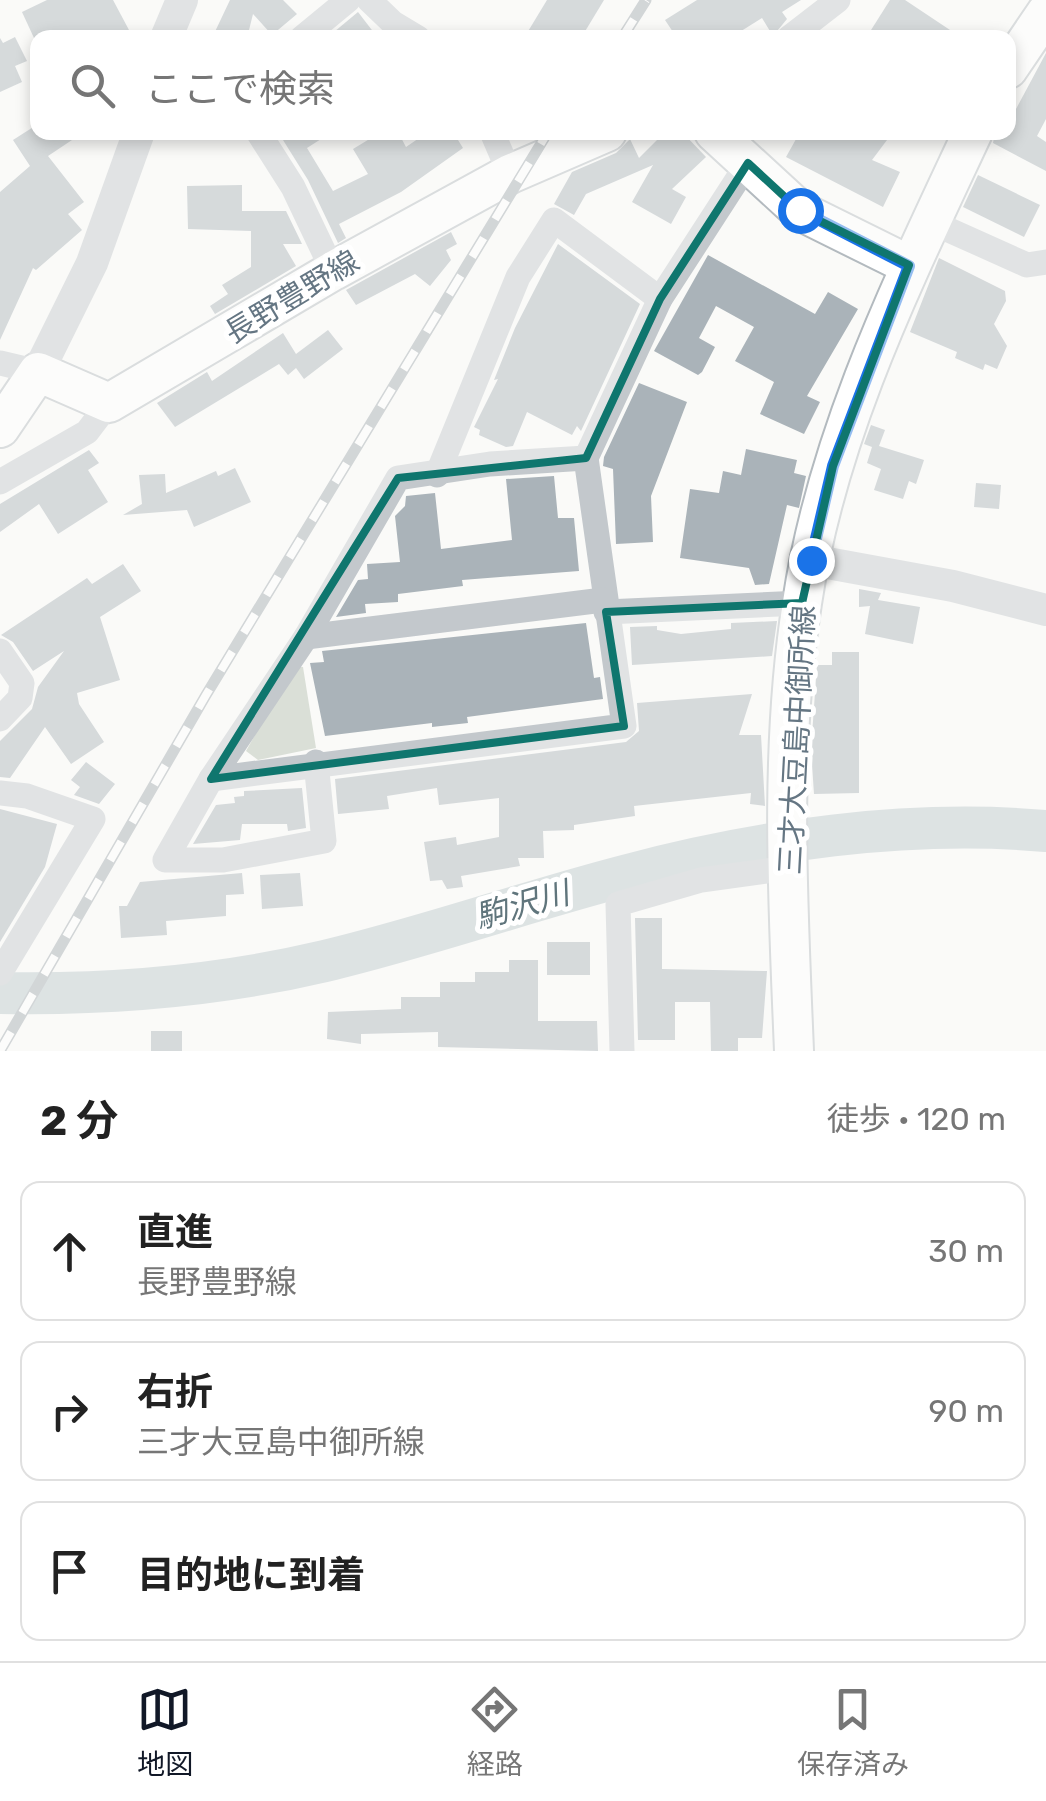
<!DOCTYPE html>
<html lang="ja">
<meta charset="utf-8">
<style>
:root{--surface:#fff;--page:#f6f6f6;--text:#222;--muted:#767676;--line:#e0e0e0;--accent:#111827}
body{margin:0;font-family:Rubik,"Noto Sans JP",sans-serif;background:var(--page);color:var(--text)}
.stop{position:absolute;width:30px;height:30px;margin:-22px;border:8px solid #1a73e8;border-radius:50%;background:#fff}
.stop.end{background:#1a73e8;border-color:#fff;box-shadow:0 2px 10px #0008}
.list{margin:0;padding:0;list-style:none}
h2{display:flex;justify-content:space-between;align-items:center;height:130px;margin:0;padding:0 40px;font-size:42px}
h2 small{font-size:32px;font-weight:400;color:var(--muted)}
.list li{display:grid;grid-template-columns:65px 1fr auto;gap:30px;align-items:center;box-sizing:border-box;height:140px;margin:0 20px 20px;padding:0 20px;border:2px solid var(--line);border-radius:20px}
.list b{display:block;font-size:38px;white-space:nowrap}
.list p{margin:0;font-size:32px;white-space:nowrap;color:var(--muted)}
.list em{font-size:32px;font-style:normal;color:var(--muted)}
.icon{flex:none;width:55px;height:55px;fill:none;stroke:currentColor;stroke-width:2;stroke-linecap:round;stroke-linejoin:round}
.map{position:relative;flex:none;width:1046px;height:1051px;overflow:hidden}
.search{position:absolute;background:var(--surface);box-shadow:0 5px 15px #0003;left:30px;right:30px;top:30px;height:110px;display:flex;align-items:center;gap:25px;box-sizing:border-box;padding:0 35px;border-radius:20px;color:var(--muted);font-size:38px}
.sheet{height:610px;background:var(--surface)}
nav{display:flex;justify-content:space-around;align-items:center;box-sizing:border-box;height:140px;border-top:2px solid var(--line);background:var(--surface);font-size:28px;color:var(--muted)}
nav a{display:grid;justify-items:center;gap:5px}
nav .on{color:var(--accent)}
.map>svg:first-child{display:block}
.green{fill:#dadfd7}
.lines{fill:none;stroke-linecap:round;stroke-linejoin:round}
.river{stroke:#bbc7cb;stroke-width:42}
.building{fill:#aab3b9}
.secondary-casing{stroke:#b3babf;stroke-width:42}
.minor{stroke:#c3c8cc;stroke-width:25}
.tertiary{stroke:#c3c8cc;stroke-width:32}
.secondary{stroke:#fff;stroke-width:38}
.rail-casing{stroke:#a2aab0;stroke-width:11}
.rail{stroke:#fff;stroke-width:8;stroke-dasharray:22;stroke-linecap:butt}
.route{stroke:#1a73e8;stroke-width:12}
.marked{fill:none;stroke:#0f766e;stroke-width:8;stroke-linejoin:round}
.labels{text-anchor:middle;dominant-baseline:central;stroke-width:10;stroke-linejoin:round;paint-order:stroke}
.street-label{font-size:30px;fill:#657683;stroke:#fff}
.water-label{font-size:32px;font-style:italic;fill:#60757c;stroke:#fff}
</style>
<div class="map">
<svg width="1046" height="1051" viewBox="0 0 1046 1051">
<rect width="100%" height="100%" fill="#fafaf8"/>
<path class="green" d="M294,666L303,667L316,748L258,760L246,751Z"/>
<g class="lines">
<path class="river" d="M0,993C108,995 219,986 325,961C426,937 524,902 624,876C758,840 907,819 1046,831"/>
</g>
<g class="building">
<path d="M47,0H113L129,30L114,38H34L22,12Z"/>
<path d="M230,0H283L297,14L272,35L253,14L247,38H212Z"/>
<path d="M547,0H604L581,38H524Z"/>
<path d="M697,0H801L782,12L787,19L773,36L762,18L730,38H677L665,20Z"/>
<path d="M890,0H905L962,38H866Z"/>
<path d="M358,12L378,38H338L334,32Z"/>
<path d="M15,37L27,61L15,66L22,82L0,92V38L3,43Z"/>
<path d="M1046,53V119L1037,136L1046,142V171L993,143L995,132H1008V124Z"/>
<path d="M38,124V132H84L48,156L84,202L68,214L82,230L36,270L33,268L0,340V192L30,166L13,140Z"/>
<path d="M278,132H332L307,148L333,191L368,174L353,149L381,132H398L406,147L428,132H453L463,148L401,192L339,224L346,238L338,243L308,180Z"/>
<path d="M665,132H682L706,157L672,189L686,197L671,224L632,202L653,165L586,194L574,215L554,204L572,172L616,153L630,139L639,158Z"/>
<path d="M800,132H893L872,160L900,172L883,207L786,157Z"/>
<path d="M978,175L1040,205L1024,237L963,207Z"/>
<path d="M242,185V211H286L302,244H283L296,266L215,314L210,306L228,294L222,285L251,267V231L188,229L187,186Z"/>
<path d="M451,232L457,244L446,250L451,260L430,286L415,274L356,305L346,290Z"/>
<path d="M558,244L640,304L581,431L577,426L572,435L527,412L513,446L506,447L479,435L480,430L474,427L498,379L494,380L515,328Z"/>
<path d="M708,255L815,314L828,292L858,309L807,396L820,402L804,434L760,414L774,382L735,361L754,327L716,306L699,338L715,347L702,372L698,375L654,351Z"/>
<path d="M939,258L1005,291L1006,301L994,324L1007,346L997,369L985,364L983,370L955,358L957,352L910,332Z"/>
<path d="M328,330L343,349L304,379L296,368L288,375L279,364L175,427L157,403L207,372L212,381L283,333L296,354Z"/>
<path d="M639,383L687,402L651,496L653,542L616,544L613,469L603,466L604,457Z"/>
<path d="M871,425L885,430L879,446L924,460L916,484L909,481L903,499L874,490L881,469L867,463L872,447L864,444Z"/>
<path d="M746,449L797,460L794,473L806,476L799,508L787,505L769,584L755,585L749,568L680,558L690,489L719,493L723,471L741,475Z"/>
<path d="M89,450L99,463L88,470L108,502L58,534L39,504L0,532V504Z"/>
<path d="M235,468L251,502L194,527L187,510L123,515L142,504L139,475L165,474L166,493L216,471L218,476Z"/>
<path d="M554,476L558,518H574L579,571L462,580L463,586L398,594V602L365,604L366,613L336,617L358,580L368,579L367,564L400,562L395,516L405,506L406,496L435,493L441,549L512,540L506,479Z"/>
<path d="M976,483L1001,485L999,509L974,507Z"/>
<path d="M123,564L141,591L100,617L120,680L77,693L79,704L104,742L71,764L45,727L10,778L0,777V741L32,709L38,687L64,651L33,671L13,642L1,635L87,578L92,584Z"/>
<path d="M859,589L881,593L878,600L920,607L913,644L865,634L870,606L859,607Z"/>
<path d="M777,621L772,656L632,665L630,627L657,626V630L681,634L731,629V623Z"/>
<path d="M586,623L594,678L600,677L603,699L467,717L468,723L432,727V723L325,736L310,663L324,662L322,651Z"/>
<path d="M832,652H859V793L814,794L811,749L817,665H832Z"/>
<path d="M752,694L739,735H761L765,806L750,804L751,793L634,806L635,816L574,825V830L543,831L544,858H518L520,866L461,876L463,887L447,889L442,880L430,881L424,842L456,837L457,845L499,837V798L439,805L437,788L387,796L389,809L338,814L335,779L626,742L639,731L637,703Z"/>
<path d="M86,762L115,784L99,804L74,795L80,787L71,780Z"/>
<path d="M302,788L306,828L288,831L287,824H242L240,840L193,844L216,805L235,803L234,797L244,796V791Z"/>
<path d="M0,809L57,824L45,867L0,942Z"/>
<path d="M242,873L244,894L226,895V916L166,921L167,935L121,938L119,906H127L140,882Z"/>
<path d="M300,873L303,906L262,909L260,875Z"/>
<path d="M635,918H662V969L767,971L762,1038H738V1051H711L710,1002H675V1040H638Z"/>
<rect x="547" y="942" width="43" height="33"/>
<path d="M509,960H538V1021H597L598,1051L438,1047V1032L361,1034V1044L327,1039L328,1012L401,1009V997H440V982H475V972H509Z"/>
<rect x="151" y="1031" width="31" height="20"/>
</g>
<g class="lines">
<g class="secondary-casing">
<g id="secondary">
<path d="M1008,69L1046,13"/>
<path d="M714,132L800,211L909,265"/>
<path d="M0,428L38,372L109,403L333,271L510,174L607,132"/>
<path d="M794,1051C788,903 779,750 802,603C827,435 902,284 973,132"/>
</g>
</g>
<g class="minor">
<path d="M369,0L393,23L418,38"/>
<path d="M302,38L348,0"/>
<path d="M789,38L838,0"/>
<path d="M258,132L293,187L333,271"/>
<path d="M492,132L510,174"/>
<path d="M931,222L1027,265L1046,262"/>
<path d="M0,363L38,372"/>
<path d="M586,458L624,726L211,779L306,637L398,478L490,464Z"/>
<path d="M586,458L660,299L748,163"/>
<path d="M437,475L518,277L554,220L660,299"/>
<path d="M0,482L87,432L109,403"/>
<path d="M606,612L802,603"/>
<path d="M306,637L603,600"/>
<path d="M0,651L22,683L20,698L0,719"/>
<path d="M211,779L165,860H223L324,841L316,762"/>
<path d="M0,793L27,796L93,819L0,973"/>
<path d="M622,1051L618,904L701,880L789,868"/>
</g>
<g class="tertiary">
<path d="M166,38L182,0"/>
<path d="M38,372L92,263L139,132"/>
<path d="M811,560L953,586L1046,610"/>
</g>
<use href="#secondary" class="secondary"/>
<g class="rail-casing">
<g id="rail">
<path d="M622,38L646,0"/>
<path d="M0,1051L206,695L548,132"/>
</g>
</g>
<use href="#rail" class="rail"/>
</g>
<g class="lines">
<path class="route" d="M800,210L909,266L833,466L811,560"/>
</g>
<path d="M0 0H1046V1051H0ZM748,163L800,211L909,265L833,466L802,603L606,612L624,726L211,779L398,478L586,458L660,299Z" fill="#fafaf8" fill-opacity=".55" fill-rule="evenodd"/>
<path class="marked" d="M748,163L800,211L909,265L833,466L802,603L606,612L624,726L211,779L398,478L586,458L660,299Z"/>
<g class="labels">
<g class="street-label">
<text transform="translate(292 297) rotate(-31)">長野豊野線</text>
<text transform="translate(797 740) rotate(-87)">三才大豆島中御所線</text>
</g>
<g class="water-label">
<text transform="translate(522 905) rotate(-16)">駒沢川</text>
</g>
</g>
</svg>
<div class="stop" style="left:800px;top:210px"></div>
<div class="stop end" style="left:811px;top:560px"></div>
<div class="search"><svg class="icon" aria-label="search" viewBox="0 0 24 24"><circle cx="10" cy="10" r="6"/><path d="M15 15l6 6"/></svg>ここで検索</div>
</div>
<section class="sheet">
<h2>2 分<small>徒歩 · 120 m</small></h2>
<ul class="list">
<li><svg class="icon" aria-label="ahead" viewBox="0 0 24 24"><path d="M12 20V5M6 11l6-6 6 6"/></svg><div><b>直進</b><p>長野豊野線</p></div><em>30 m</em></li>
<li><svg class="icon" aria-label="right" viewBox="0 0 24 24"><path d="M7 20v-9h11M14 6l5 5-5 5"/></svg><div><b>右折</b><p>三才大豆島中御所線</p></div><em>90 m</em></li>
<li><svg class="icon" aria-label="arrive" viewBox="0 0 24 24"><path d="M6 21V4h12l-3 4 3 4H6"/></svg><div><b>目的地に到着</b></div></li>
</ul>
</section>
<nav>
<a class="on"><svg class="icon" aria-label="map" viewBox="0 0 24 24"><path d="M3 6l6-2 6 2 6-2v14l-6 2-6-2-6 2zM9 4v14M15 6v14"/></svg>地図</a>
<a><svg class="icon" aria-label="directions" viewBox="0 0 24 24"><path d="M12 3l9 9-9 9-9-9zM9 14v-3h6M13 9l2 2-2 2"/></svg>経路</a>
<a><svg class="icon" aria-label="saved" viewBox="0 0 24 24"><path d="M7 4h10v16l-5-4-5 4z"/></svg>保存済み</a>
</nav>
